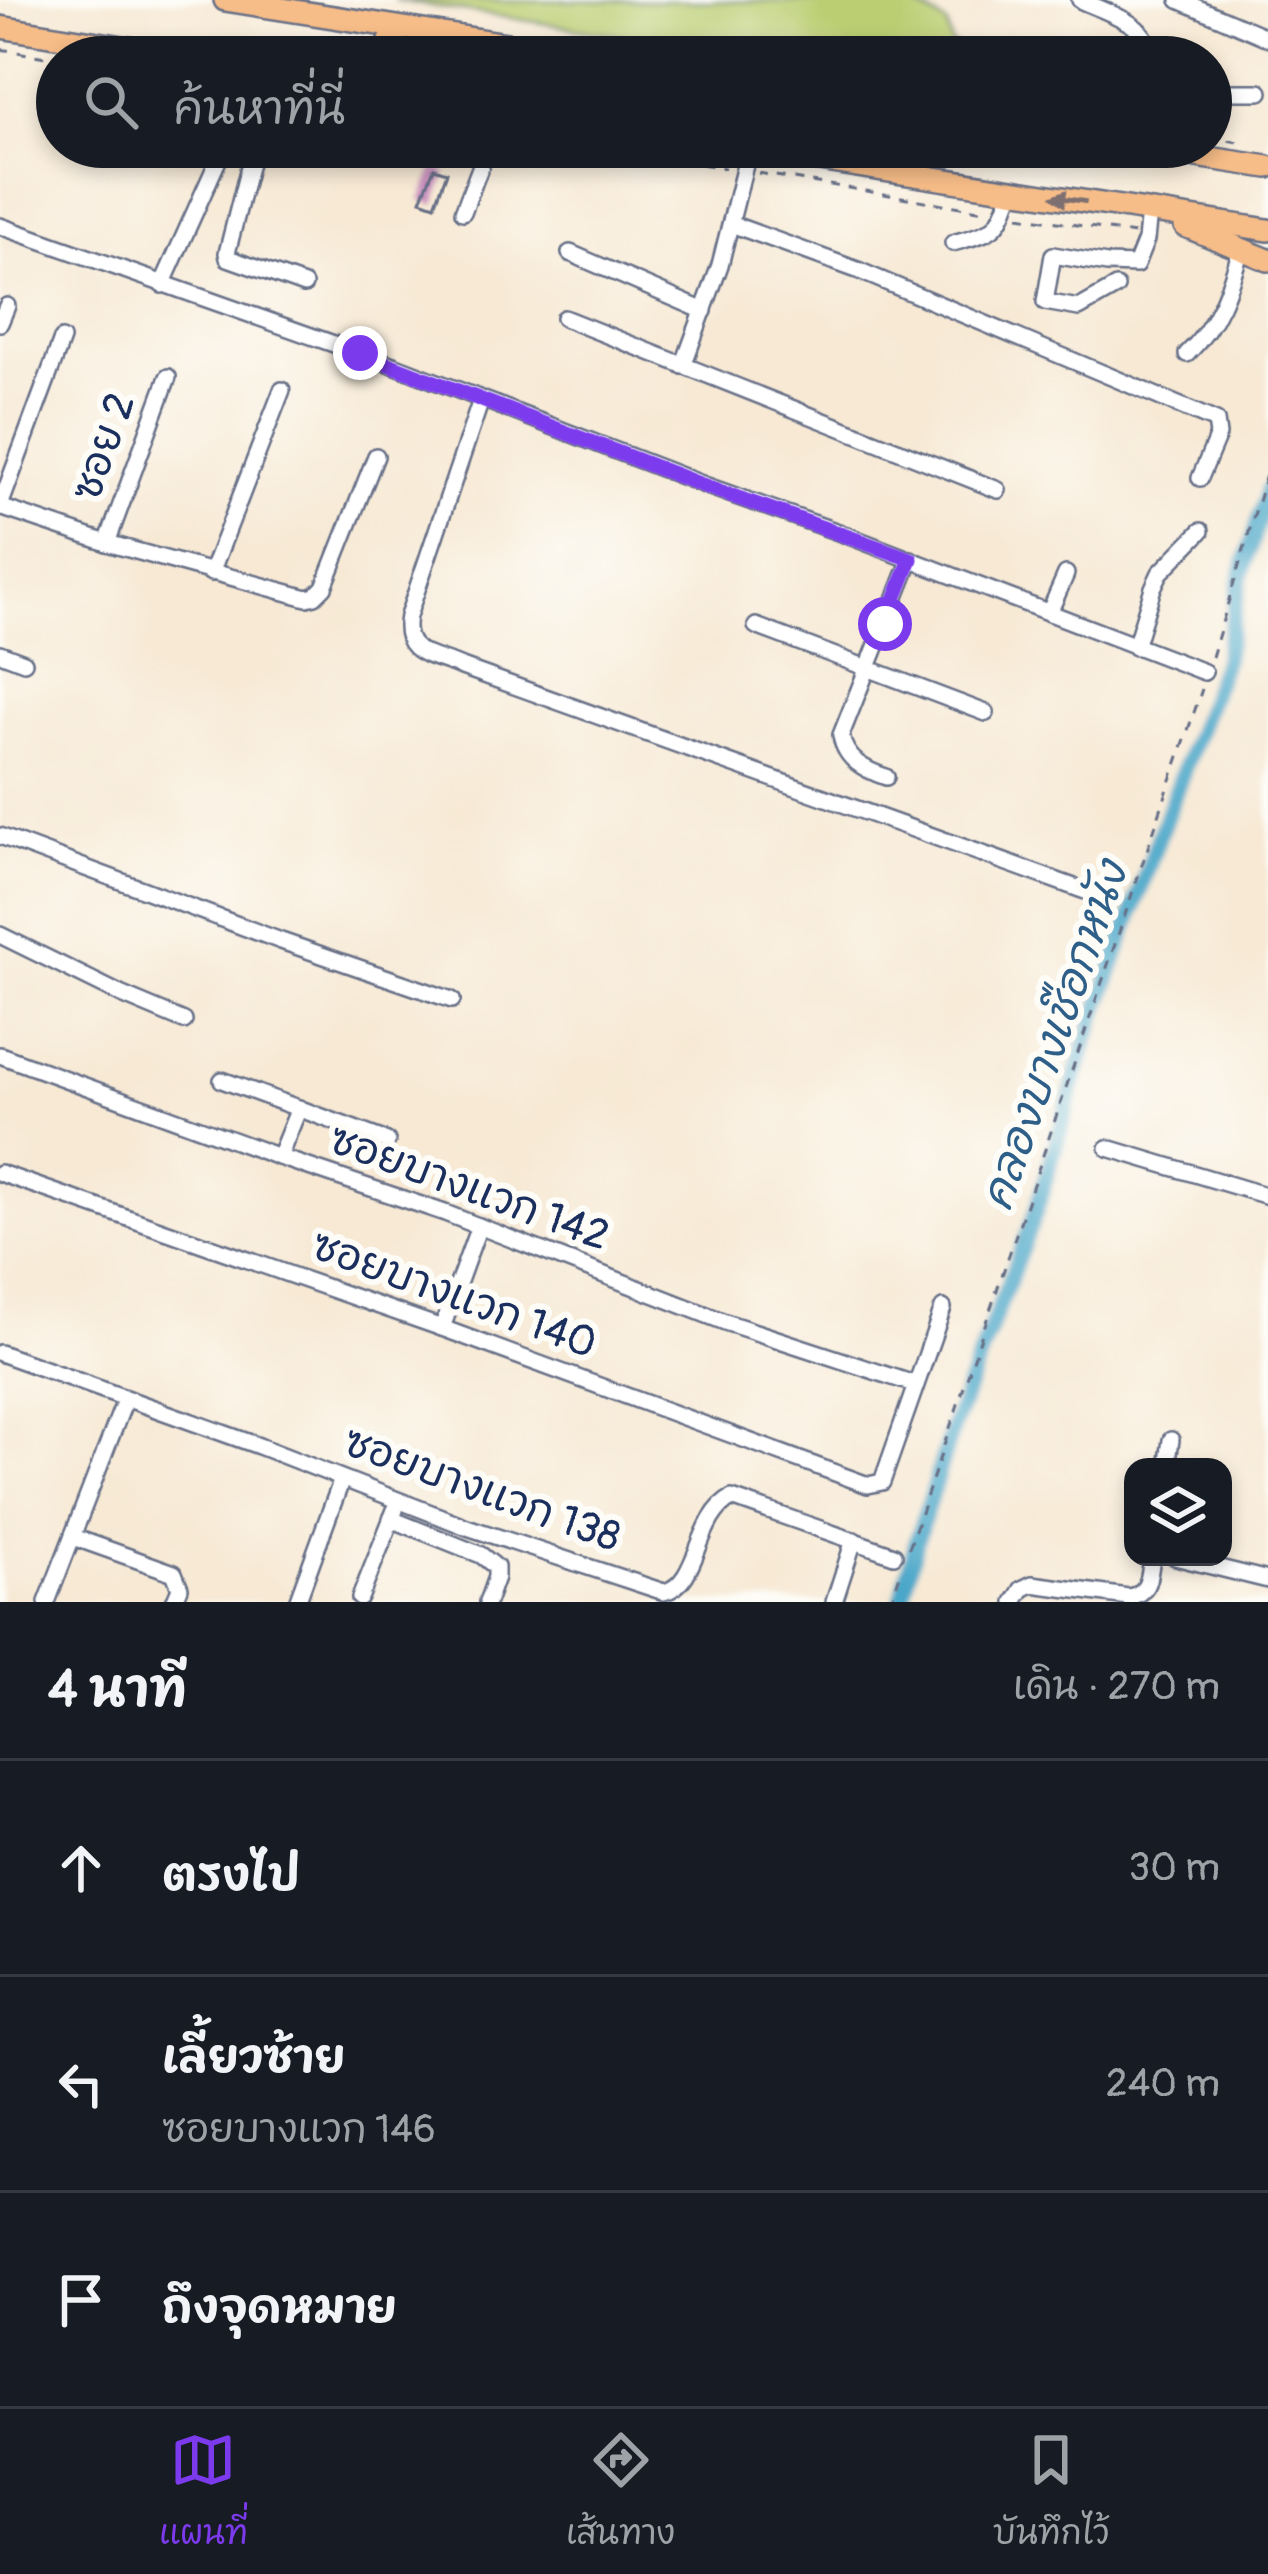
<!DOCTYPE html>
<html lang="th">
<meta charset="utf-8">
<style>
:root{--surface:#171b24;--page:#20242c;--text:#f1f3f6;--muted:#9ea1a6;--line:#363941;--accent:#7c3aed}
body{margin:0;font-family:Pangolin,"Playpen Sans Thai",sans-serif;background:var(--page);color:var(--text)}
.controls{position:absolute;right:36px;bottom:36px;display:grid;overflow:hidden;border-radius:24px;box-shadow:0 6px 18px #0003}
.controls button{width:108px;height:108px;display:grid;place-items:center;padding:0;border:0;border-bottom:3px solid var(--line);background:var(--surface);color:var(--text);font:60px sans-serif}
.stop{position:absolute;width:36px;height:36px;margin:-27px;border:9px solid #7c3aed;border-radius:50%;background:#fff}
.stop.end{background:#7c3aed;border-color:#fff;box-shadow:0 3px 12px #0008}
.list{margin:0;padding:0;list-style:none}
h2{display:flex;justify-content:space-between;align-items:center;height:156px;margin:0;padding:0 48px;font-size:51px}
h2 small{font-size:39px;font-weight:400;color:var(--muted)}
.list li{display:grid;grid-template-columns:78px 1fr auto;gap:36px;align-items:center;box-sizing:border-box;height:216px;padding:0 48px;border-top:3px solid var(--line)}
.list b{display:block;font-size:45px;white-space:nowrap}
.list p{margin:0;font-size:39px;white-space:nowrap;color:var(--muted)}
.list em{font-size:39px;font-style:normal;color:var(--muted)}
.icon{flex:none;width:66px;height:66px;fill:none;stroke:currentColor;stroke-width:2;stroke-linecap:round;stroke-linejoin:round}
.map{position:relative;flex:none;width:1268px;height:1602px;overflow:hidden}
.search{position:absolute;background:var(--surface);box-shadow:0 6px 18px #0003;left:36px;right:36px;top:36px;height:132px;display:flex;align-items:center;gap:30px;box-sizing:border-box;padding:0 42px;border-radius:66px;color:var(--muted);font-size:45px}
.sheet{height:804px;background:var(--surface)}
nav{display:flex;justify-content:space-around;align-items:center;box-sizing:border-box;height:168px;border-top:3px solid var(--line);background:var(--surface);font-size:33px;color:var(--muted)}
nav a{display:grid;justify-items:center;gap:6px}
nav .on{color:var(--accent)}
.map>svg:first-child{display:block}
.green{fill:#bbce72;stroke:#6b7e68;stroke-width:3}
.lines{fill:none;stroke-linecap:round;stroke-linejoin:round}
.canal{stroke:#4ba7c9;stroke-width:16}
.building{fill:#ca91bf}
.minor-casing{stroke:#687087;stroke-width:20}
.major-casing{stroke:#687087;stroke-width:26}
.path{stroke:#687087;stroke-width:3;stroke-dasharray:9 9;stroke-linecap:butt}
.minor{stroke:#fff;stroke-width:15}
.major{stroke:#f7bd88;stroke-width:21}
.oneway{fill:#7e6f71}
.route{stroke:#7c3aed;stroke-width:15}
.labels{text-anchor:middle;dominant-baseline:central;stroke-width:12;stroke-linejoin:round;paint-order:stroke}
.street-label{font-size:42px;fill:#1b2f5e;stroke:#fdfcf7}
.water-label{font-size:45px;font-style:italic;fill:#2e5f89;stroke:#fdfcf7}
</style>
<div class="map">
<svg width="1268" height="1602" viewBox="0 0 1268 1602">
<rect width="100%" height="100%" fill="#fdfcf7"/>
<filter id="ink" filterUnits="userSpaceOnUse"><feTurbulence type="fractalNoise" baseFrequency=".00833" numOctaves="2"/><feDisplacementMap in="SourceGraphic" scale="24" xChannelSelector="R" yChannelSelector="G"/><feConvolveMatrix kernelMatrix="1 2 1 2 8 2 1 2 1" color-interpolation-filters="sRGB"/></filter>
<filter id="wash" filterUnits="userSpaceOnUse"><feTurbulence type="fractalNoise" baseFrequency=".004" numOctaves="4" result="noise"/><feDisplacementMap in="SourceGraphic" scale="48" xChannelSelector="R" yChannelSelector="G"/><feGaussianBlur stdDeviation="2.7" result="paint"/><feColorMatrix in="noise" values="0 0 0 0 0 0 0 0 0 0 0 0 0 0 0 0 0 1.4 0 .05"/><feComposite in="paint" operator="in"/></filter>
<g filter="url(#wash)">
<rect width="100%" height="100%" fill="#f7e9d4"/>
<path class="green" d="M394,0L910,2L947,24L952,45L984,57H759Z"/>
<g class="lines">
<path class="canal" d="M901,1602L917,1539L954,1423L1036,1211L1086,1044L1158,839L1225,658L1241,577L1268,490"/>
</g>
<g id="blocks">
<path class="building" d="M434,168L447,172L435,205L421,200Z"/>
</g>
</g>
<g filter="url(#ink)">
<use href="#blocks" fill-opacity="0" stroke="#687087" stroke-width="3"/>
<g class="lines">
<g class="minor-casing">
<g id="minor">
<path d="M1080,0C1107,13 1149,22 1151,57"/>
<path d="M1179,0L1268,38"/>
<path d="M1211,92H1260"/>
<path d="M254,147L227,253L228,258L304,285"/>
<path d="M463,212L488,147"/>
<path d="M731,224L860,271L1216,421L1218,435L1200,478"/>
<path d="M0,226L396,366L707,486L841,533L1204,672"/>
<path d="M953,243C995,231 998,233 1012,190"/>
<path d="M570,253L704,311"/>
<path d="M162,285L224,147"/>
<path d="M1116,287L1079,308L1045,302L1053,255L1107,264L1136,265L1146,240L1149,212"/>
<path d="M564,318L998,490"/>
<path d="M0,323L7,306"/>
<path d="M1187,354C1218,324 1229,290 1241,249"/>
<path d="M683,366L720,265L749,149"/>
<path d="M481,400L408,616C401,654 429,654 459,666L1102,897"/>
<path d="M0,506L62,339"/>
<path d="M0,507L107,543L307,598L315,596L324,587L376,456"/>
<path d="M107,543L168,377"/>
<path d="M211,573L282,390"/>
<path d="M1049,613L1066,574"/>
<path d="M756,626L986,713"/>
<path d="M1135,647L1153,588L1160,573L1201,531"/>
<path d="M0,653L24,662"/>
<path d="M886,777C865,770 845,760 841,735L911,559"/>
<path d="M0,836L281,941L452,1000"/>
<path d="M0,935L122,995L184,1021"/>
<path d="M0,1055L279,1157L445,1213L725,1322L914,1384"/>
<path d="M222,1080L387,1141"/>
<path d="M1108,1148L1268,1196"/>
<path d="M279,1157L299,1108"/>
<path d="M0,1173L442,1328L868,1485L882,1482L943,1308"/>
<path d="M442,1328L479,1226"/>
<path d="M0,1353L259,1446L467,1527L664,1592C700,1584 695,1517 732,1498L894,1555"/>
<path d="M1167,1467L1171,1440"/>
<path d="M391,1519L481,1555L496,1567V1577L487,1602"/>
<path d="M73,1537L174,1573L180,1588L174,1602"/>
<path d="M1175,1557L1268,1580"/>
<path d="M360,1598L395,1510"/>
<path d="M47,1602L125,1400"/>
<path d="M297,1602L342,1479"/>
<path d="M834,1602L854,1540"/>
<path d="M1014,1602L1022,1589L1032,1584L1128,1597C1150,1594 1149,1576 1152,1557"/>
</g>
</g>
<g class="major-casing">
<g id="major">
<path d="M225,0L589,57"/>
<path d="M0,27L185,57"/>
<path d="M383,57L390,41L403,29"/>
<path d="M736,147L1268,230"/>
<path d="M1137,147L1268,167"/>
<path d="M1185,226L1268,260"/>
</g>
</g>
<g class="path">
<path d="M599,41L704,57"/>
<path d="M0,49L57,59"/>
<path d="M1211,137L1243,143"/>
<path d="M596,147L725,168"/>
<path d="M758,173L985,211"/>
<path d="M1019,216L1134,234"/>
<path d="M1212,657L1268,468"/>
<path d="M909,1548L1202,689"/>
<path d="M891,1602L902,1569"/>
</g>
<use href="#minor" class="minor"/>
<use href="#major" class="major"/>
</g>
<defs><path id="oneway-solid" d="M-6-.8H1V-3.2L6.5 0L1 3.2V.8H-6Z" transform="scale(3)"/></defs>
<use class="oneway" href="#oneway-solid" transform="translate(1069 199) rotate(-171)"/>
</g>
<g class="lines" filter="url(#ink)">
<path class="route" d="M360,353L707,487L911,559L885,624"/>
</g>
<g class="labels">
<g class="street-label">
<text transform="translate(104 447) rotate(-70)">ซอย 2</text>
<text transform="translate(469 1188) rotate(20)">ซอยบางแวก 142</text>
<text transform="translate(454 1295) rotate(20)">ซอยบางแวก 140</text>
<text transform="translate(482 1490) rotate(20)">ซอยบางแวก 138</text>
</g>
<g class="water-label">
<text transform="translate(1055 1036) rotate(-71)">คลองบางเชือกหนัง</text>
</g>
</g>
</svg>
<div class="controls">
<button><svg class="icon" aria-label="layers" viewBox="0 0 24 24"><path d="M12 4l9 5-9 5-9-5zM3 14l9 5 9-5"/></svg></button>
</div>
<div class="stop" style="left:885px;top:624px"></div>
<div class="stop end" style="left:360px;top:353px"></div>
<div class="search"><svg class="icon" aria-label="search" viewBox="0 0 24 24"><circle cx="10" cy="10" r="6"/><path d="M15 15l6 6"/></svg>ค้นหาที่นี่</div>
</div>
<section class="sheet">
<h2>4 นาที<small>เดิน · 270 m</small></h2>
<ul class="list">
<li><svg class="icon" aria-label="ahead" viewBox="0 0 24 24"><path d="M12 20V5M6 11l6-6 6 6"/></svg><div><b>ตรงไป</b></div><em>30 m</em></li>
<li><svg class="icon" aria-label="left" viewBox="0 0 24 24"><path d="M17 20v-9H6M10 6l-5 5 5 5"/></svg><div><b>เลี้ยวซ้าย</b><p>ซอยบางแวก 146</p></div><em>240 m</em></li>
<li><svg class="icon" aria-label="arrive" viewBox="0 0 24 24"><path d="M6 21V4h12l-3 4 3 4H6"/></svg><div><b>ถึงจุดหมาย</b></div></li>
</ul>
</section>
<nav>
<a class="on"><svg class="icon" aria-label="map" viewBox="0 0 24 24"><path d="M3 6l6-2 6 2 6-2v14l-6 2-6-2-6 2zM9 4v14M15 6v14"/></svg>แผนที่</a>
<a><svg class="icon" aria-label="directions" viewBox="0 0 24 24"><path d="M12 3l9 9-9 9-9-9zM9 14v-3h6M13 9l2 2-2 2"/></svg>เส้นทาง</a>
<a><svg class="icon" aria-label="saved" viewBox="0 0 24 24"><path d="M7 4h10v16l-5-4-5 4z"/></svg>บันทึกไว้</a>
</nav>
